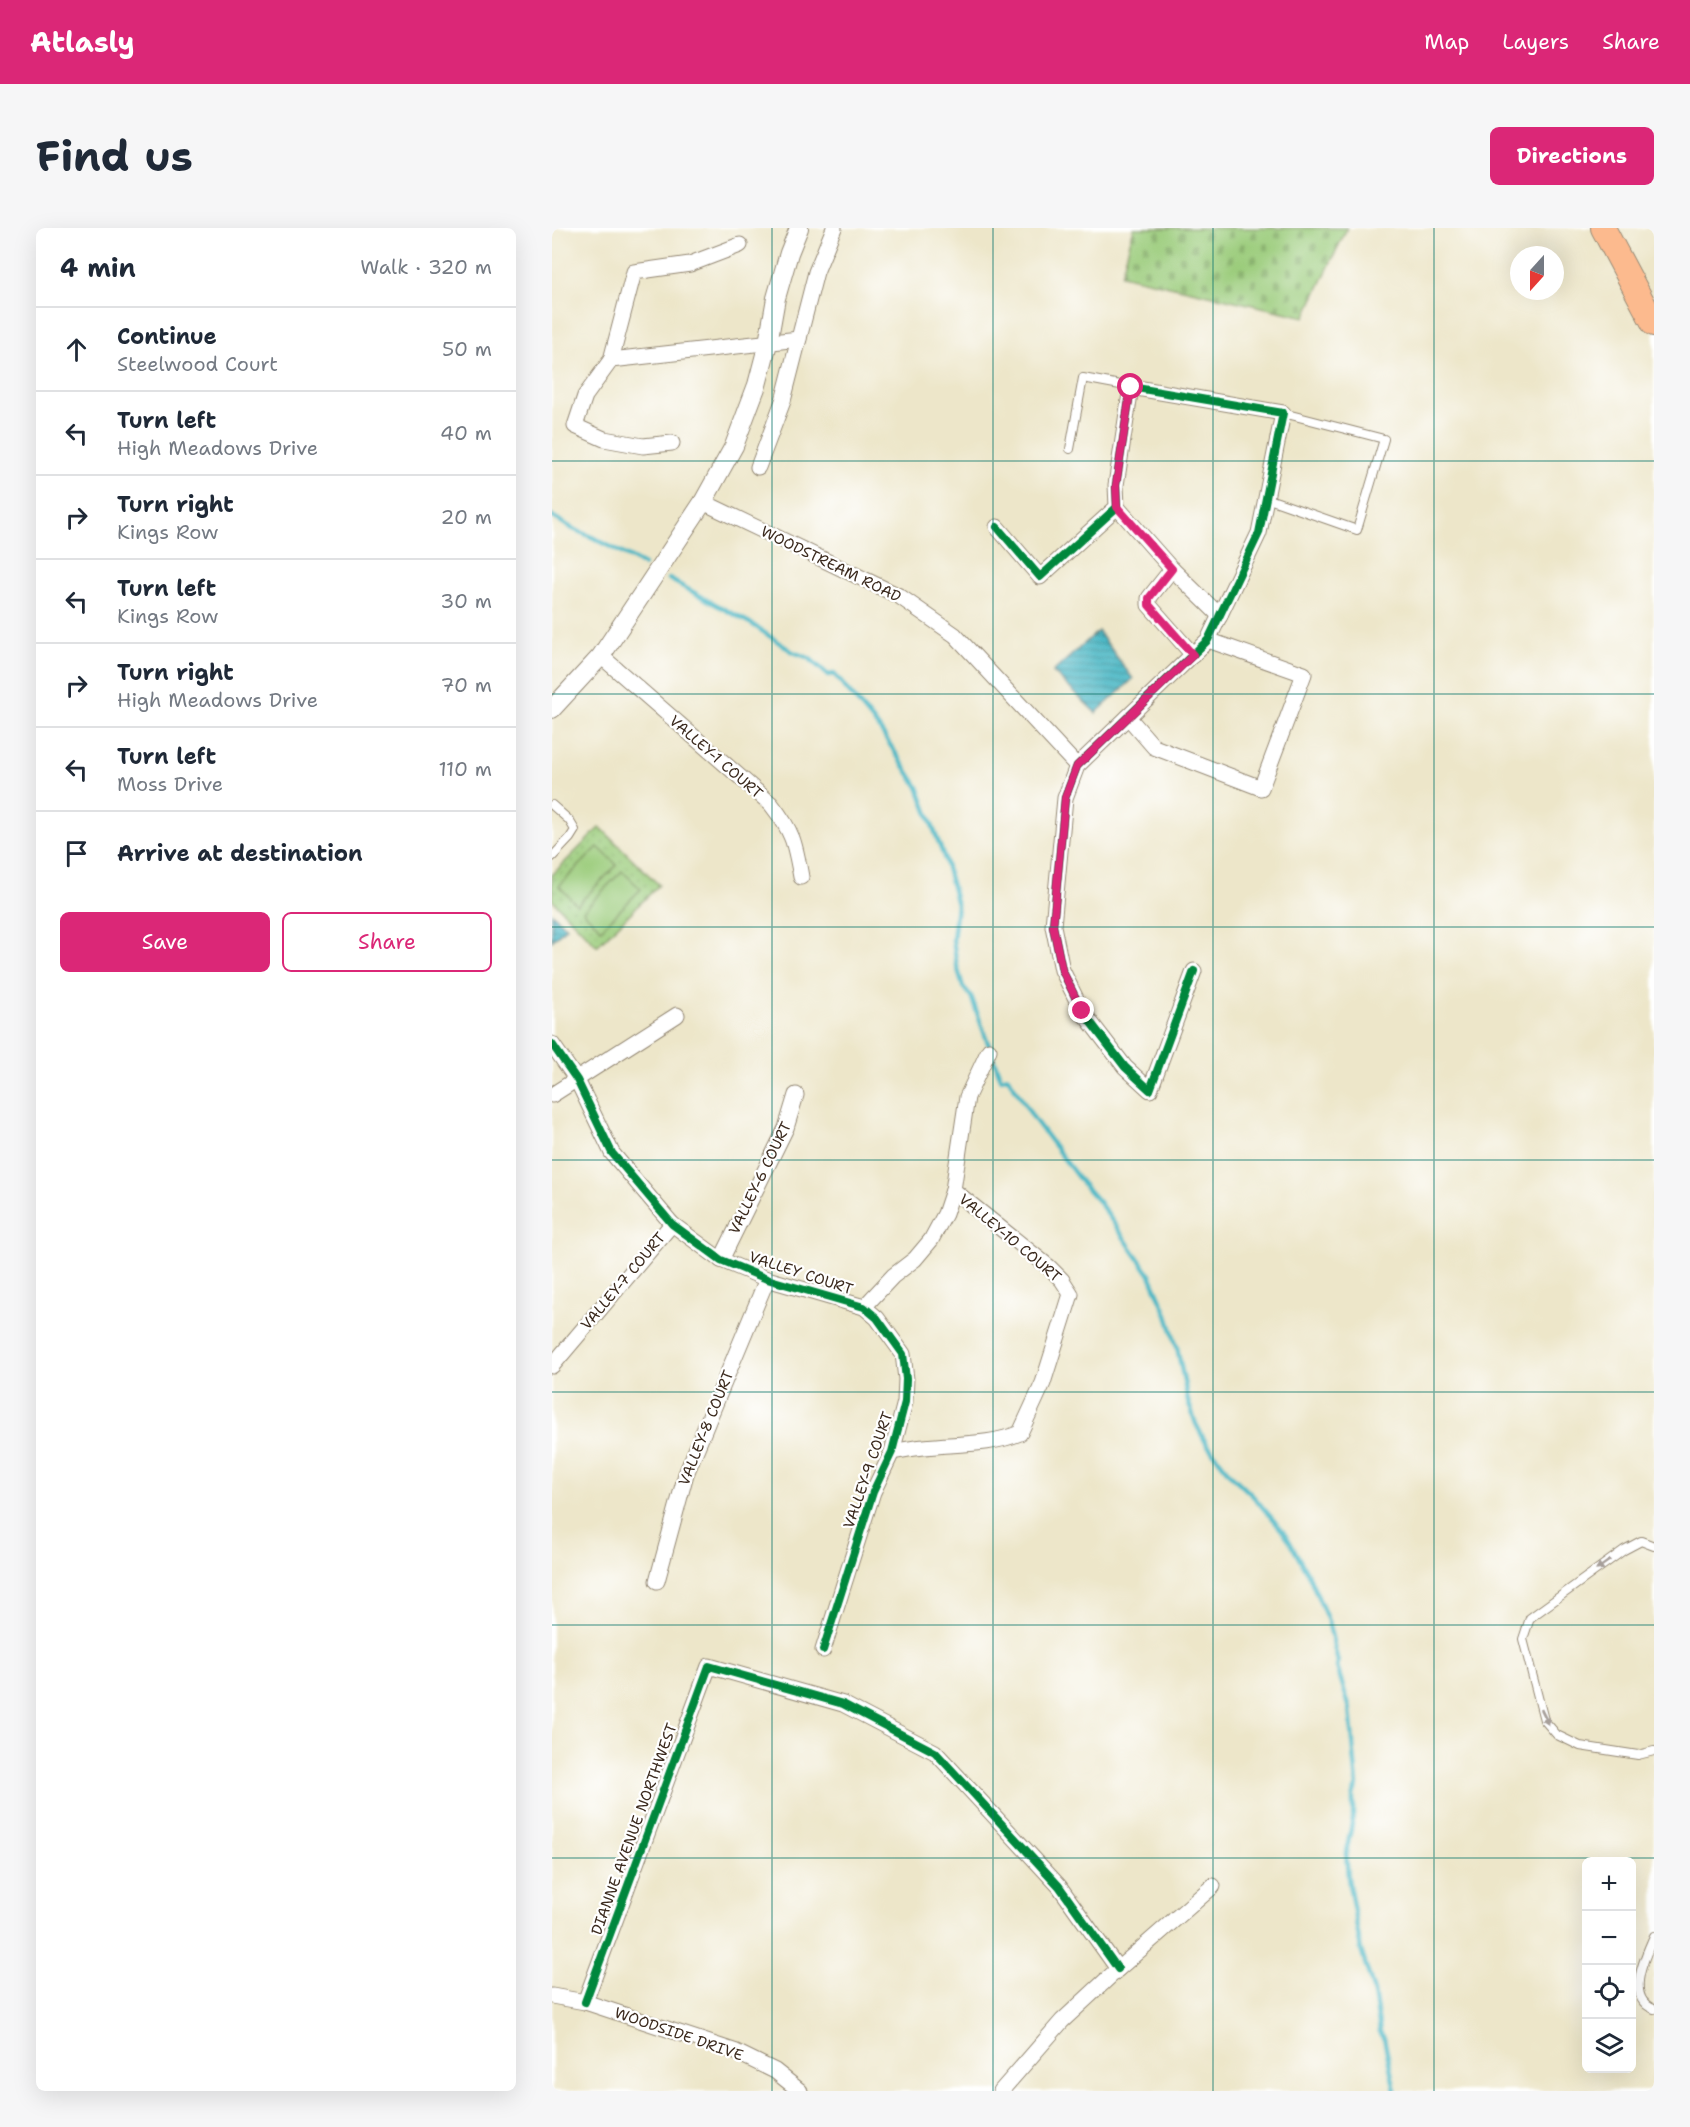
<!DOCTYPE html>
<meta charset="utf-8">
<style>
:root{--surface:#fff;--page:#f6f6f7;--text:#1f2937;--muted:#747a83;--line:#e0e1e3;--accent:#db2777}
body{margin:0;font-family:"Shantell Sans",sans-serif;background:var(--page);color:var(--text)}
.controls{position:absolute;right:18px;bottom:18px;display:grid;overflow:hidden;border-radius:9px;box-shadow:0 6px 24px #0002}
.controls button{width:54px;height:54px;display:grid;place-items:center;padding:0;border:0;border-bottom:2px solid var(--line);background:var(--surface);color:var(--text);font:30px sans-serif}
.compass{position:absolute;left:958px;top:18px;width:54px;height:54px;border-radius:50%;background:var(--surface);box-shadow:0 6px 24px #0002;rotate:201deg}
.stop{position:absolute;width:18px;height:18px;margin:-14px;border:4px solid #db2777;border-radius:50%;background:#fff}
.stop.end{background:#db2777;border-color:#fff;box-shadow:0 2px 6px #0008}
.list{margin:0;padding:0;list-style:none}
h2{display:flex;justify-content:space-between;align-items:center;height:78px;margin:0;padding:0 24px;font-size:26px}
h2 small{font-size:20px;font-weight:400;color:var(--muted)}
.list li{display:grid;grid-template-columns:39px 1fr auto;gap:18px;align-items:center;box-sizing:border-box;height:84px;padding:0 24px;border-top:2px solid var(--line)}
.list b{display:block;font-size:22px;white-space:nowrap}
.list p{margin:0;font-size:20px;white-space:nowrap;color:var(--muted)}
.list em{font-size:20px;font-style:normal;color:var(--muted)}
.actions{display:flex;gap:12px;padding:18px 24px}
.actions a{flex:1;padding:14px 0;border:2px solid var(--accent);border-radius:9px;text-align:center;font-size:21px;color:var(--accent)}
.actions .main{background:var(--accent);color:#fff}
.icon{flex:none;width:33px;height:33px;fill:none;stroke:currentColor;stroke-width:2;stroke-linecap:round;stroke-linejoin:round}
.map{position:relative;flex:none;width:1102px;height:1863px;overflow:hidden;border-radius:9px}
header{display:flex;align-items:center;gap:36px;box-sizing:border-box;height:84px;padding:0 30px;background:var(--accent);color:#fff}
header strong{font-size:28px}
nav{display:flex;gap:33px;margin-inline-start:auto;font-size:21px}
.intro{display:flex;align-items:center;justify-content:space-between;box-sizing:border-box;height:144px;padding:0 36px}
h1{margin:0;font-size:42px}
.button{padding:15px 27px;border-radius:9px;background:var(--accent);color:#fff;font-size:21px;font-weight:700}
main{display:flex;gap:36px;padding:0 36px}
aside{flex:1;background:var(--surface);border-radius:9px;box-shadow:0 6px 24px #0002}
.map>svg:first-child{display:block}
.cemetery{fill:url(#cemetery-stones);stroke:#6b7b4c;stroke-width:1.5}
.park{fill:url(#park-dots);stroke:#6b7b4c;stroke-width:1.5}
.pitch{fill:#9bcc7b;stroke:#6b7b4c;stroke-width:1.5}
.water{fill:url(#water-rules);stroke:#427072;stroke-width:1.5}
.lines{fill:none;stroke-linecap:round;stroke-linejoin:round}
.stream{stroke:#4ab7c5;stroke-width:4.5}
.service-casing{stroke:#948874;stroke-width:10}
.minor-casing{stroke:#948874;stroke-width:17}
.tertiary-casing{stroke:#948874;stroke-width:20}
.primary-casing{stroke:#948874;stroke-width:26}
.service{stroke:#fff;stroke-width:8}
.minor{stroke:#fff;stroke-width:15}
.tertiary{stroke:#fff;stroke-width:18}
.primary{stroke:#fcba8e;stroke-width:24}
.cycleway-casing{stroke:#fff;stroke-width:11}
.cycleway{stroke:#00873e;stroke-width:8}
.oneway{fill:#a79f9a}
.route{stroke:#db2777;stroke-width:8}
.grid{fill:none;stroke:#0f766e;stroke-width:1.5;stroke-opacity:0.55}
.labels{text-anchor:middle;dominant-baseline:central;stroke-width:4.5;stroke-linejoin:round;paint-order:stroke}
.street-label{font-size:15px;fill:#3b2a1e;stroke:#fff}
</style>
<header>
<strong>Atlasly</strong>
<nav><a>Map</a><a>Layers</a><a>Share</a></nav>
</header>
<div class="intro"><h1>Find us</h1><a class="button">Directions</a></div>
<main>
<aside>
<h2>4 min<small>Walk · 320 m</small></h2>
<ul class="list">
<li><svg class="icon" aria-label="ahead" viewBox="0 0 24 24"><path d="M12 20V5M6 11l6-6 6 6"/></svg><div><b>Continue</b><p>Steelwood Court</p></div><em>50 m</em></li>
<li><svg class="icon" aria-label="left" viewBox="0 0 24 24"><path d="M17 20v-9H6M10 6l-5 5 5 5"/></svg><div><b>Turn left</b><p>High Meadows Drive</p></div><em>40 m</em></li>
<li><svg class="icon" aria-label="right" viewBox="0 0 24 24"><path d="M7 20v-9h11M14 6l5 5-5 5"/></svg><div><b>Turn right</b><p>Kings Row</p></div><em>20 m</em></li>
<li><svg class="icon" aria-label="left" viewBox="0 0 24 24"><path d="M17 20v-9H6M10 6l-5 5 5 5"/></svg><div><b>Turn left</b><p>Kings Row</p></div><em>30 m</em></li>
<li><svg class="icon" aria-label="right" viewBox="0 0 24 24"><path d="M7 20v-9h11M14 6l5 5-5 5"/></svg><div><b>Turn right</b><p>High Meadows Drive</p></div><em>70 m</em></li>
<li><svg class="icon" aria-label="left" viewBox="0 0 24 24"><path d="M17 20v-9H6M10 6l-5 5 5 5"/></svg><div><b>Turn left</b><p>Moss Drive</p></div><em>110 m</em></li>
<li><svg class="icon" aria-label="arrive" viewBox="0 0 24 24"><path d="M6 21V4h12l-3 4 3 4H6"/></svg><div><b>Arrive at destination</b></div></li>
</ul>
<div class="actions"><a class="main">Save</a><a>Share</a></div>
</aside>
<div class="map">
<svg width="1102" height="1863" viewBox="0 0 1102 1863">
<defs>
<pattern id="cemetery-stones" width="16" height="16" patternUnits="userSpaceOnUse" patternTransform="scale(1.5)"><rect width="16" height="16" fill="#9bcc7b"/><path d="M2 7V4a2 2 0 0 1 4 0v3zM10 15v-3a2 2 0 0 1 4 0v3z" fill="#86af6a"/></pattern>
<pattern id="park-dots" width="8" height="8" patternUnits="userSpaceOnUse" patternTransform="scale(1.5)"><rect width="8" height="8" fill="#9bcc7b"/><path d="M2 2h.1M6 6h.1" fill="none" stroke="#86af6a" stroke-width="1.8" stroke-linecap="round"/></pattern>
<pattern id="water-rules" width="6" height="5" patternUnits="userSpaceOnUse" patternTransform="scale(1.5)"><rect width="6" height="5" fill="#4ab7c5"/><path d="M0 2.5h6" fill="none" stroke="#3f959f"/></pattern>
</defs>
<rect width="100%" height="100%" fill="#fff"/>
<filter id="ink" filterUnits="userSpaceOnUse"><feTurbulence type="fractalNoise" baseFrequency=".0167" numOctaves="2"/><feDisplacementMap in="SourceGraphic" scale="12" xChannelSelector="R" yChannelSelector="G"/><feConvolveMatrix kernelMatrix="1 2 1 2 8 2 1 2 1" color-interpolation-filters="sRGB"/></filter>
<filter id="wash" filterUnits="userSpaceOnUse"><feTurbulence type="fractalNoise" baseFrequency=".008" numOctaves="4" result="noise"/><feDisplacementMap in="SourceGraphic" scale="24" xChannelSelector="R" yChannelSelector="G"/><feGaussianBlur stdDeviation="1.35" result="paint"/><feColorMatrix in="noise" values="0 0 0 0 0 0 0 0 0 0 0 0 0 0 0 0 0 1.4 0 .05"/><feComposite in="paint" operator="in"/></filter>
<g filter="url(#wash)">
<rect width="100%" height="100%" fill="#ede6c9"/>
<path class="cemetery" d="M582,0H795L753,89L569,47Z"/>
<path class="park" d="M48,599L107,657L45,718L0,672V647Z"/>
<g class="pitch">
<path d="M46,619L65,637L25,677L7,658Z"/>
<path d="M70,643L89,661L49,701L31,683Z"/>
</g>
<g class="water">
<path d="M546,403L581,451L544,485L501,444Z"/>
<path d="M0,685L14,699L0,713Z"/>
</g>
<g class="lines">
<g class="stream">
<path d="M0,288L21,301L42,310L92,337"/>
<path d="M117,351L198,395L241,424L257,430L276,447L282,446L327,500L366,559L392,629L405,677L401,712L405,738L411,759L419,768L449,851L456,849L482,891L530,955L547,974L598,1047L614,1084L625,1119L636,1173L644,1196L654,1215L679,1247L701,1268L734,1307L758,1350L776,1393L786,1434L785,1439L798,1481L805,1557L801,1567V1591L794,1625L796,1650L809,1722L822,1764L828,1804L832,1810L843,1863"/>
</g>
</g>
</g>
<g filter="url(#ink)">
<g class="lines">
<g class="service-casing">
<g id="service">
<path d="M518,221L531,150L579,159"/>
<path d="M714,270L805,302L832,211L731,185"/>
<path d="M0,577L17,592L23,602L18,610L0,629"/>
<path d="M1102,1318L1089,1313L1072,1322L978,1390L971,1411L992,1492L1005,1507L1028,1518L1086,1527L1102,1523"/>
<path d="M1102,1708C1094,1727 1072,1770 1102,1781"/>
</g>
</g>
<g class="minor-casing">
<g id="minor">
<path d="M59,132L82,44L138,36L188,17"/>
<path d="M120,215L91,218L52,211L23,198L33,168L59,132L247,111"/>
<path d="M206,239L231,173L264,44L282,0"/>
<path d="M151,274L347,368L403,407L525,538"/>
<path d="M565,279L617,338L668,388"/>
<path d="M445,299L488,349L565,279L564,257L579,159L731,185L707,305L656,412L525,538L513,570L501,698L510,742L530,783L573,839L598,862L642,743"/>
<path d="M620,341L597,370V377L641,427"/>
<path d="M49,428L219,576C241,604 243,615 249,649"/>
<path d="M576,489L602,519L709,560L752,446L656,412"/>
<path d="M0,816L25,852L60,925L120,996L169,1032L215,1051L312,1079L325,1090L351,1126L354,1151L353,1174L340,1224L321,1264L271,1422"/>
<path d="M0,867L125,787"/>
<path d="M169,1032L234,900L244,867"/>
<path d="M312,1079L341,1048L363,1031L379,1012L393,986L401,962L415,869L437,822"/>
<path d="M0,1138L120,996"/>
<path d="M340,1224C350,1222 361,1220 372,1219C404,1215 437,1218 468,1205L491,1155L519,1066L510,1052L497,1039L401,962"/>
<path d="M105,1353L134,1246L215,1051"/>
<path d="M0,1768L33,1774L182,1823L223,1843L248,1863"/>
<path d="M33,1774L157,1438L291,1476L383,1524L507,1658L566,1741"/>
<path d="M449,1863L510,1793L566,1741L661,1658"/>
</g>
</g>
<g class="tertiary-casing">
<path id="tertiary" d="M0,481L49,428L151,274L182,218L205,157L216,115L224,70L237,25L247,0"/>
</g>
<g class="primary-casing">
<path id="primary" d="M1051,0L1102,96"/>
</g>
<use href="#service" class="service"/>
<use href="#minor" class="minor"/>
<use href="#tertiary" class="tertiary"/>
<use href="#primary" class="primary"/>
<g class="cycleway-casing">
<g id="cycleway">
<path d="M445,299L488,349L565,279L564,257L579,159L731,185L707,305L656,412L525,538L513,570L501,698L510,742L530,783L573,839L598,862L642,743"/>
<path d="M0,816L25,852L60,925L120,996L169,1032L215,1051L312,1079L325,1090L351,1126L354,1151L353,1174L340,1224L321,1264L271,1422"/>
<path d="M33,1774L157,1438L291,1476L383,1524L507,1658L566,1741"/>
</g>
</g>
<use href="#cycleway" class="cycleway"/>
</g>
<defs><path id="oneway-solid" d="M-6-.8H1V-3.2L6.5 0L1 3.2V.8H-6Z" transform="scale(1.5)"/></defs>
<g class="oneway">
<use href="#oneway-solid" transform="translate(1051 1337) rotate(144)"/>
<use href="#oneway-solid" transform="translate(993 1489) rotate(64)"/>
</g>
</g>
<g class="lines" filter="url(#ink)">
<path class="route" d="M530,783L510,742L501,698L513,570L525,538L641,427L597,377V370L620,341L565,279L564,257L579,159"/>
</g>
<path class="grid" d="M220,0V1863M441,0V1863M661,0V1863M882,0V1863M0,233H1102M0,466H1102M0,699H1102M0,932H1102M0,1164H1102M0,1397H1102M0,1630H1102"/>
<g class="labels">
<g class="street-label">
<text transform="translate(279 336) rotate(26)">WOODSTREAM ROAD</text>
<text transform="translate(164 529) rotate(41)">VALLEY-1 COURT</text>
<text transform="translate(208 950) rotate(-64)">VALLEY-6 COURT</text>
<text transform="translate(458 1010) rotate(40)">VALLEY-10 COURT</text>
<text transform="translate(249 1045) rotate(18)">VALLEY COURT</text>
<text transform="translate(71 1053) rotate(-50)">VALLEY-7 COURT</text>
<text transform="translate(154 1200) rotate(-68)">VALLEY-8 COURT</text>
<text transform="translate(316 1242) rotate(-71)">VALLEY-9 COURT</text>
<text transform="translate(82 1601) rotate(-70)">DIANNE AVENUE NORTHWEST</text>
<text transform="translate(127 1806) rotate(19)">WOODSIDE DRIVE</text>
</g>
</g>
</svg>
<div class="controls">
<button>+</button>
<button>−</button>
<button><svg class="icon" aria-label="locate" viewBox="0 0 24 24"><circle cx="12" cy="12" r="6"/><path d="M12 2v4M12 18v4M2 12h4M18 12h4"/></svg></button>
<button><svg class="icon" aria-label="layers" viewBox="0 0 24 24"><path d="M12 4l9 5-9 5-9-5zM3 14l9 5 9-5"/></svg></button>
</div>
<svg class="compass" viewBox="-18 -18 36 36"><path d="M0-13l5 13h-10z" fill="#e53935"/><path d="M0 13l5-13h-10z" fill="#747a83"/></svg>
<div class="stop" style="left:579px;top:159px"></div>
<div class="stop end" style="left:530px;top:783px"></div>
</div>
</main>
